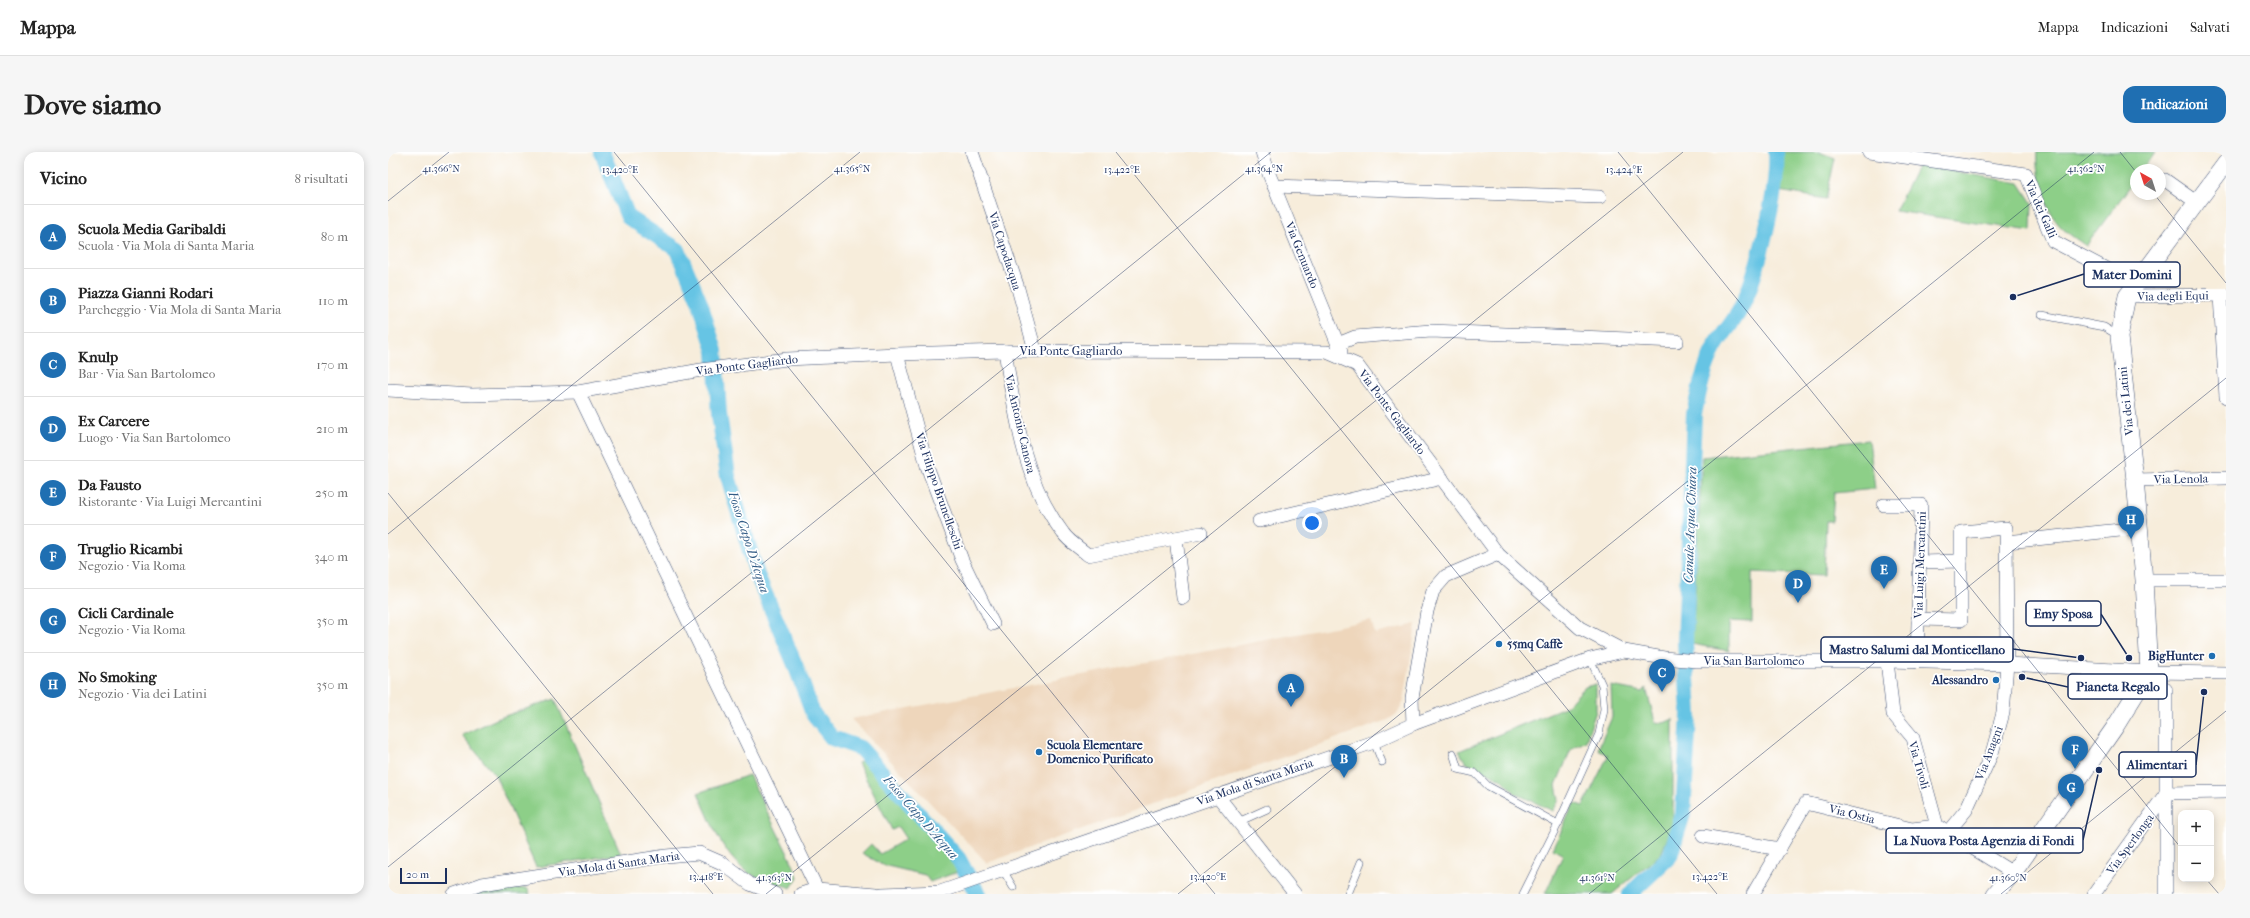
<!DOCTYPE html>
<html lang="it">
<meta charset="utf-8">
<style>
:root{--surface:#fff;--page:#f6f6f6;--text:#222;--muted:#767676;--line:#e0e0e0;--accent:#1f6fb2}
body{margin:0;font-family:"IM FELL French Canon",serif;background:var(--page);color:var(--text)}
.controls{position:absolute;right:12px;bottom:12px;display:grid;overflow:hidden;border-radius:8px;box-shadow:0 2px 10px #0003}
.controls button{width:36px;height:36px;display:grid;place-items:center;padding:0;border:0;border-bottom:1px solid var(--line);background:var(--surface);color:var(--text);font:20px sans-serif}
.compass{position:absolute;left:1742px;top:12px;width:36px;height:36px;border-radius:50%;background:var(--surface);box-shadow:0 2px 10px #0003;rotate:321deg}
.scale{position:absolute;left:12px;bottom:10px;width:47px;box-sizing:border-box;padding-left:4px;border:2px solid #1b2f5e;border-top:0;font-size:11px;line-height:14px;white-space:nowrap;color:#1b2f5e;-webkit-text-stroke:3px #fff;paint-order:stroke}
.you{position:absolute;left:924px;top:371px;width:14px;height:14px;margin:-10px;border:3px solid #fff;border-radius:50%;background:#1a73e8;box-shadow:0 0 0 6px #1a73e833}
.badge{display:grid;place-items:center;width:26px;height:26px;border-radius:50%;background:var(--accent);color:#fff;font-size:13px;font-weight:700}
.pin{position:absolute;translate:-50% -33px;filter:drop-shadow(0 1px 2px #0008)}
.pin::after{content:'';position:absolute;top:21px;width:14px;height:12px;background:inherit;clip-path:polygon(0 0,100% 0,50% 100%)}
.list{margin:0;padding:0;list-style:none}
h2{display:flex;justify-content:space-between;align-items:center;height:52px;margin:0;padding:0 16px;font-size:17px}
h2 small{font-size:13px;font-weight:400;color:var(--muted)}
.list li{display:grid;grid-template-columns:26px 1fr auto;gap:12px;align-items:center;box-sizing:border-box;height:64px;padding:0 16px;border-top:1px solid var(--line)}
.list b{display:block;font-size:15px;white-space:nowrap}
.list p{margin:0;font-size:13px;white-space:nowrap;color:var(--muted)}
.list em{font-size:13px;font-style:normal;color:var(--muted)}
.map{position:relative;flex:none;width:1838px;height:742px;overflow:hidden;border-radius:12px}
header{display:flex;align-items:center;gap:24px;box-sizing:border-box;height:56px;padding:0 20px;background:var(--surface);border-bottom:1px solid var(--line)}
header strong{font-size:19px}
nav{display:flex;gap:22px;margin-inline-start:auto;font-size:14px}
.intro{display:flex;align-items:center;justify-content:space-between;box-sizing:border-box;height:96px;padding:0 24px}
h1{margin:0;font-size:28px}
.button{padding:10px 18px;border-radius:12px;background:var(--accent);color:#fff;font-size:14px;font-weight:700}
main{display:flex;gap:24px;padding:0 24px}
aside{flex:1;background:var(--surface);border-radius:12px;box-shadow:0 2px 10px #0003}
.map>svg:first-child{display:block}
.built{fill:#eed6bb}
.green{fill:#8dcf88;stroke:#547f73}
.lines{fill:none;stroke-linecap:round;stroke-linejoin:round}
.canal{stroke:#66c4e4;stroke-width:16}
.service-casing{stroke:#3c4c71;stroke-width:8}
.minor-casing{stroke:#3c4c71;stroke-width:14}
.tertiary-casing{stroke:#3c4c71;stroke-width:18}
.service{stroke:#fff;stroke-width:7}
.minor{stroke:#fff;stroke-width:13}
.tertiary{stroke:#fff;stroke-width:17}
.ticks{fill:none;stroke:#1b2f5e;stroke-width:1;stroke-opacity:0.45}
.poi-dot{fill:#1f6fb2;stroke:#fff;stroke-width:1.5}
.labels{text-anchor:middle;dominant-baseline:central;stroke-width:3.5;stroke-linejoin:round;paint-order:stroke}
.street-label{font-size:12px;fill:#1b2f5e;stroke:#fff}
.poi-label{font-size:12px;font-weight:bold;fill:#1b2f5e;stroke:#fff;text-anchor:start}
.water-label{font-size:13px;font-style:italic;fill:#325c86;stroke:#fff}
.ticks-label{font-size:10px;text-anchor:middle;fill:#1b2f5e;stroke:#fff;stroke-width:3.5;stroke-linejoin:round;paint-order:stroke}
.leader{fill:none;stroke:#1b2f5e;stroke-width:1.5}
.callout-dot{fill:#1b2f5e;stroke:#fff;stroke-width:1.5}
.callout{fill:#fff;stroke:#1b2f5e;stroke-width:1.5}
.callout-label{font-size:13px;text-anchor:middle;font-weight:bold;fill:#1b2f5e}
</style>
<header>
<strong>Mappa</strong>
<nav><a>Mappa</a><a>Indicazioni</a><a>Salvati</a></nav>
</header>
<div class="intro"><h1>Dove siamo</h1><a class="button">Indicazioni</a></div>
<main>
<aside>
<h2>Vicino<small>8 risultati</small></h2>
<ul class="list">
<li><span class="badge">A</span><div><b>Scuola Media Garibaldi</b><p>Scuola · Via Mola di Santa Maria</p></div><em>80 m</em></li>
<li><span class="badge">B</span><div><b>Piazza Gianni Rodari</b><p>Parcheggio · Via Mola di Santa Maria</p></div><em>110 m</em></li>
<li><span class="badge">C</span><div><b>Knulp</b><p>Bar · Via San Bartolomeo</p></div><em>170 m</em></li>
<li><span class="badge">D</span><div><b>Ex Carcere</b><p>Luogo · Via San Bartolomeo</p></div><em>210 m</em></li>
<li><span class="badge">E</span><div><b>Da Fausto</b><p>Ristorante · Via Luigi Mercantini</p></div><em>250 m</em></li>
<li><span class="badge">F</span><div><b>Truglio Ricambi</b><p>Negozio · Via Roma</p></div><em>340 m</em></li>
<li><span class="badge">G</span><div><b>Cicli Cardinale</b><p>Negozio · Via Roma</p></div><em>350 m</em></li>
<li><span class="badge">H</span><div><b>No Smoking</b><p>Negozio · Via dei Latini</p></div><em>350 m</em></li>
</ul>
</aside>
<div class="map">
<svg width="1838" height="742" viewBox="0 0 1838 742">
<rect width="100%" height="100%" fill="#fff"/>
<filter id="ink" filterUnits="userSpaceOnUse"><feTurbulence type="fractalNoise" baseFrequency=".025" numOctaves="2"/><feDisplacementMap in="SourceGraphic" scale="8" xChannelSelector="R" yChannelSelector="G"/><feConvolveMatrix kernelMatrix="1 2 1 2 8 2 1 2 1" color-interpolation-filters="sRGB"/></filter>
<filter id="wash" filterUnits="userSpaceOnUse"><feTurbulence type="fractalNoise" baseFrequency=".012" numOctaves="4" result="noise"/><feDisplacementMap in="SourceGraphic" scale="16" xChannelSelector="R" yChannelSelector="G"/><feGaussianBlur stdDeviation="0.9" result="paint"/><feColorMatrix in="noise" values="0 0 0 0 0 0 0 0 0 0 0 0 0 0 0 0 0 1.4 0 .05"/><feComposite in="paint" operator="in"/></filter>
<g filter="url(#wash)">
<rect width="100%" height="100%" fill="#f7eddb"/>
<path class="built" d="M983,468L987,482L1028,472L1016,549L1010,561L1000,568L599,711L463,567Z"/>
<g class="green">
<path d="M1392,0H1431L1447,6L1438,47L1391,39Z"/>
<path d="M1649,0H1767L1754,18H1748V26L1698,94C1690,88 1680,82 1673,75C1657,59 1647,22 1649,0Z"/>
<path d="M1530,13L1631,31L1644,51L1643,79L1507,59Z"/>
<path d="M1481,288L1487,337L1446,341L1444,369H1438L1436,423L1364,420V470L1341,469V499L1304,492L1314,305Z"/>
<path d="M1208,532V559L1198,589L1183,597L1168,633L1171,648L1165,659L1127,641L1116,629L1078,611L1071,599L1179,554L1197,535Z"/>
<path d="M1223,534L1255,540L1258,536L1267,570L1276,571L1285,567V673L1273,702L1224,742H1157L1175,703L1165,697L1186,651L1195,654L1220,604L1210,597L1224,565Z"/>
<path d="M167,547L233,702L148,715L107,623L74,583L111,566Z"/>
<path d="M476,607L572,719L542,730L537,723L495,713L474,701L483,692L492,702L518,687L510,675L504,678L470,611Z"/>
<path d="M361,623L404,710L410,725L403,736C390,731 369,727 359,720C333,701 323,669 310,641Z"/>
<path d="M139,736L142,742H87L95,739Z"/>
</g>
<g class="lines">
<g class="canal">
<path d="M214,0L240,65L290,98L312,151L327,199L331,262L340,324L369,423L408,515L425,562L444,586L472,596L570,706L590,742"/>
<path d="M1242,742L1282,704L1295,662L1301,563L1297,490L1306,262C1311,239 1316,215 1327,195C1335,181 1347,169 1354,154C1370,120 1391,37 1388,0"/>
</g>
</g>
</g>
<g filter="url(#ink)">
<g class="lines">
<g class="service-casing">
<g id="service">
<path d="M1654,163L1716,175L1731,184"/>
<path d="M986,590L994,610"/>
<path d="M1065,601L1070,617L1087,621L1100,634L1170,672"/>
<path d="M848,671L879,657"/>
<path d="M616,720L625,735"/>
<path d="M960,742L973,710"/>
<path d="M1135,742L1170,672L1211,582L1216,557L1214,533L1202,507"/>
</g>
</g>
<g class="minor-casing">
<g id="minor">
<path d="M584,0L629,133L647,198"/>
<path d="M874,0L881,22L953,200"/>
<path d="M1481,0L1638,22L1665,89L1747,132"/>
<path d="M1777,28L1808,50"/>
<path d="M886,34L1212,45"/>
<path d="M1832,143L1838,245"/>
<path d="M1739,144L1838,143"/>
<path d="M950,192L967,185L1043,179L1289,189"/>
<path d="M617,199C627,261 635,329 675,381C681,390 692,396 700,403L813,381"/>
<path d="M509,202L539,314L574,408L605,472"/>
<path d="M0,238L84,243L190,240L313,218L399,207L509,202L617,199L939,200L969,213L1110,402L1192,476L1236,499L1276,506L1309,509H1499L1619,512L1761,520L1838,521"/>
<path d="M190,240L429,737"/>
<path d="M1747,328L1838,326"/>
<path d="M1496,353H1533L1529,510"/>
<path d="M871,369L1054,326"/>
<path d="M788,386L795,446"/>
<path d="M1619,390L1751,376"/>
<path d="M1532,410L1573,409"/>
<path d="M1756,428H1838"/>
<path d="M1530,467L1573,468V380L1618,376L1619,512L1615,561L1604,601L1578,658L1559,681"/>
<path d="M1499,509L1505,562L1525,586L1549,674"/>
<path d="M1761,520L1778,538V742"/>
<path d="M1025,572L1024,546L1039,459L1045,439L1058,424L1110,402"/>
<path d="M829,643L907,742"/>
<path d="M1315,684L1392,697"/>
<path d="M66,742L94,732L278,704L311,701L334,711L362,732L387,742"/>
<path d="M413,742L429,737L488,742"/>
<path d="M494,742L552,740L986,590L1025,572L1202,507L1236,499"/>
<path d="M1365,742L1418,651L1524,677L1549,674L1625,721"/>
<path d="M1706,742L1778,641L1838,640"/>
</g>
</g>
<g class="tertiary-casing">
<path id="tertiary" d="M1607,742L1625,721L1727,575L1761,520L1756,428L1747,328L1731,185L1739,144L1838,11"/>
</g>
<use href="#service" class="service"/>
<use href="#minor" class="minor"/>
<use href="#tertiary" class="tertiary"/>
</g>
</g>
<path class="ticks" d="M226,0L827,742M728,0L1329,742M1230,0L1793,696M1732,0L1748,20M1766,42L1838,131M0,49L61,0M0,341L325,742M0,382L472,0M0,715L883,0M1818,727L1831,742M378,742L1295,0M790,742L1706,0M1201,742L1838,226M1613,742L1838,559"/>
<g class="poi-dot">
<circle cx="1111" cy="492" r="4"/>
<circle cx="1824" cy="504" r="4"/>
<circle cx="1608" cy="528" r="4"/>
<circle cx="651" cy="600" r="4"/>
</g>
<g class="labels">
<g class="street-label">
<text transform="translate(1653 57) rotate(66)">Via dei Galli</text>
<text transform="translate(617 99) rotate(72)">Via Capodacqua</text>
<text transform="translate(914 103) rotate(68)">Via Genuardo</text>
<text transform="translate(1785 144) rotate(-1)">Via degli Equi</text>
<text x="683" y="199">Via Ponte Gagliardo</text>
<text transform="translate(359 213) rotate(-7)">Via Ponte Gagliardo</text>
<text transform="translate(1738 249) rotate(-96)">Via dei Latini</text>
<text transform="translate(1004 260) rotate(53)">Via Ponte Gagliardo</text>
<text transform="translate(632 272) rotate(77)">Via Antonio Canova</text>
<text transform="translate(1793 327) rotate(-1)">Via Lenola</text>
<text transform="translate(551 339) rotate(71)">Via Filippo Brunelleschi</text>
<text transform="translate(1532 413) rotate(-88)">Via Luigi Mercantini</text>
<text x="1366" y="509">Via San Bartolomeo</text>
<text transform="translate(1601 601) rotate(-69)">Via Anagni</text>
<text transform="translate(1531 613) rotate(74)">Via Tivoli</text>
<text transform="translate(867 630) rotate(-19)">Via Mola di Santa Maria</text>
<text transform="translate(1464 662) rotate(14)">Via Ostia</text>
<text transform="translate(1742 692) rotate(-54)">Via Sperlonga</text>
<text transform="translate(231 712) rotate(-8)">Via Mola di Santa Maria</text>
</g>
<g class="poi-label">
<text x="1119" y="492">55mq Caffè</text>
<text x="1816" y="504" text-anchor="end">BigHunter</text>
<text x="1600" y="528" text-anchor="end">Alessandro</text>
<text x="659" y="593">Scuola Elementare<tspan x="659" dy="14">Domenico Purificato</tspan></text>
</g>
<g class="water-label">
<text transform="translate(1302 373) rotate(-88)">Canale Acqua Chiara</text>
<text transform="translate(361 390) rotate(72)">Fosso Capo D'Acqua</text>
<text transform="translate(533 665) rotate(49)">Fosso Capo D'Acqua</text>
</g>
</g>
<g class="ticks-label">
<text x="53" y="20">41.366°N</text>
<text x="464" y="20">41.365°N</text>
<text x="876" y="20">41.364°N</text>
<text x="1698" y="20">41.362°N</text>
<text x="232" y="21">13.420°E</text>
<text x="1236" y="21">13.424°E</text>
<text x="734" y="21">13.422°E</text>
<text x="318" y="728">13.418°E</text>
<text x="820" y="728">13.420°E</text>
<text x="1322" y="728">13.422°E</text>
<text x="386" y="729">41.363°N</text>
<text x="1209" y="729">41.361°N</text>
<text x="1620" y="729">41.360°N</text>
</g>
<path class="leader" d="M1625 145L1696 122M1741 506L1713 462M1693 506L1625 497M1634 525L1680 535M1816 540L1808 613M1711 618L1695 688"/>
<g class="callout-dot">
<circle cx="1625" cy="145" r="4"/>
<circle cx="1741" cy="506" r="4"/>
<circle cx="1693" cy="506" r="4"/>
<circle cx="1634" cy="525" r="4"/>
<circle cx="1816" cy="540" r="4"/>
<circle cx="1711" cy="618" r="4"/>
</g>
<g class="callout">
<rect x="1696" y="110" width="96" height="25" rx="4"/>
<rect x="1638" y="449" width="75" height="25" rx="4"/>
<rect x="1433" y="485" width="192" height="25" rx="4"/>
<rect x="1680" y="522" width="99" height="25" rx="4"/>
<rect x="1731" y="600" width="77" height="25" rx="4"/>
<rect x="1498" y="676" width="197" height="25" rx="4"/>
</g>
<g class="callout-label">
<text x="1744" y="127">Mater Domini</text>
<text x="1675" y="466">Emy Sposa</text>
<text x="1529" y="502">Mastro Salumi dal Monticellano</text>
<text x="1730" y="539">Pianeta Regalo</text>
<text x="1769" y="617">Alimentari</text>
<text x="1596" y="693">La Nuova Posta Agenzia di Fondi</text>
</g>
</svg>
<div class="controls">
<button>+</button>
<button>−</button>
</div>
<svg class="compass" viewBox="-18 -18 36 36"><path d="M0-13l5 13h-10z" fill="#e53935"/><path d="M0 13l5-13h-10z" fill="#767676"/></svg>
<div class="scale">20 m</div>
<div class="you"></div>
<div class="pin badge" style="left:903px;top:555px">A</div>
<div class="pin badge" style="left:956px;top:626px">B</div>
<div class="pin badge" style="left:1274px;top:540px">C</div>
<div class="pin badge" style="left:1410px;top:451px">D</div>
<div class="pin badge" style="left:1496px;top:437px">E</div>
<div class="pin badge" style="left:1687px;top:617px">F</div>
<div class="pin badge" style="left:1683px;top:655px">G</div>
<div class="pin badge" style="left:1743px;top:387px">H</div>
</div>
</main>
